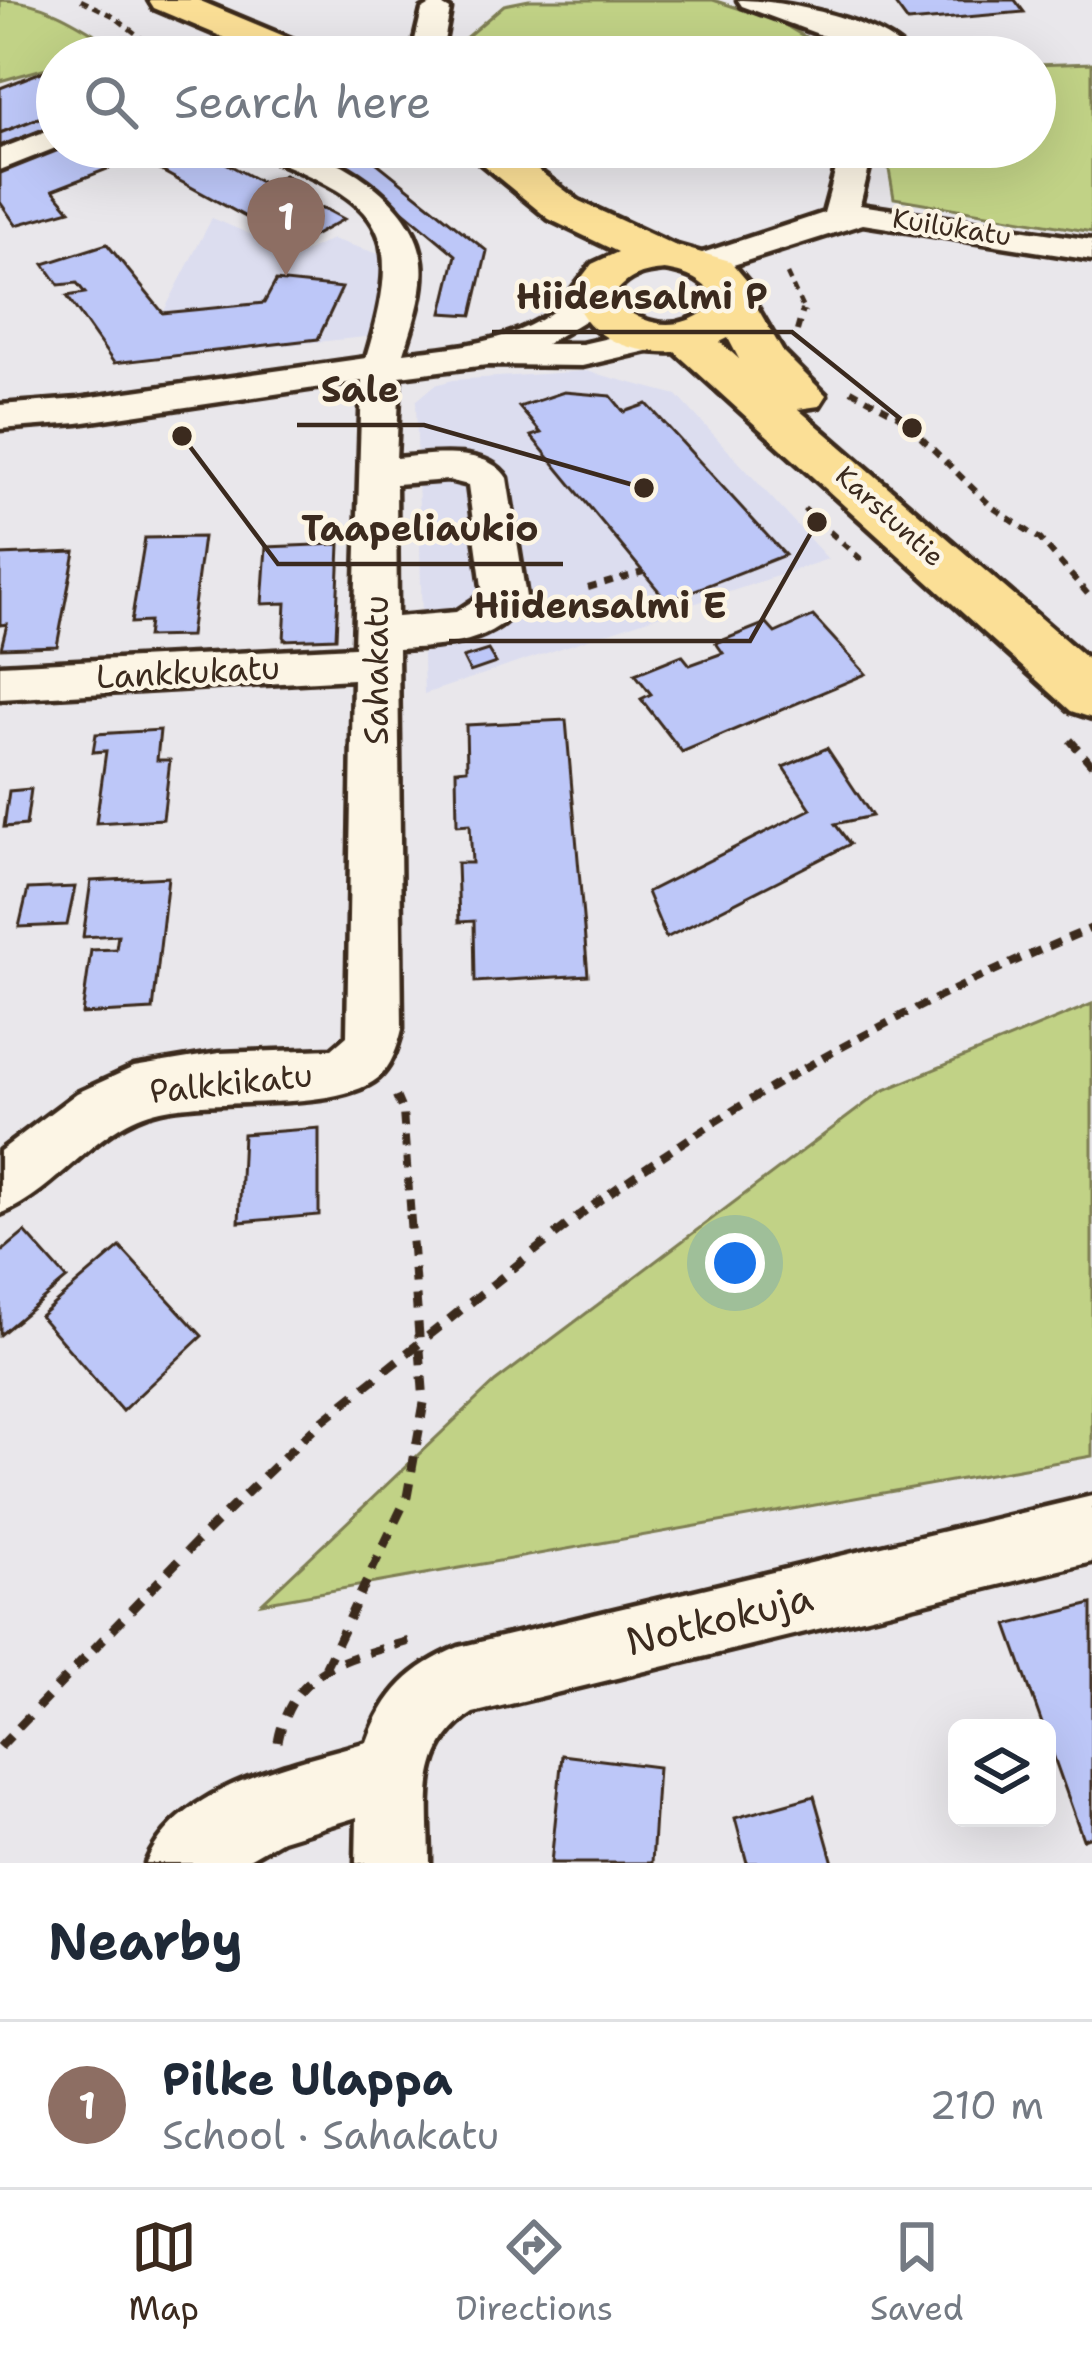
<!DOCTYPE html>
<meta charset="utf-8">
<style>
:root{--surface:#fff;--page:#f6f6f7;--text:#1f2937;--muted:#747a83;--line:#e0e1e3;--accent:#3b2a1e}
body{margin:0;font-family:"Shantell Sans",sans-serif;background:var(--page);color:var(--text)}
.controls{position:absolute;right:36px;bottom:36px;display:grid;overflow:hidden;border-radius:18px;box-shadow:0 12px 48px #0002}
.controls button{width:108px;height:108px;display:grid;place-items:center;padding:0;border:0;border-bottom:3px solid var(--line);background:var(--surface);color:var(--text);font:60px sans-serif}
.you{position:absolute;left:735px;top:1263px;width:42px;height:42px;margin:-30px;border:9px solid #fff;border-radius:50%;background:#1a73e8;box-shadow:0 0 0 18px #1a73e833}
.badge{display:grid;place-items:center;width:78px;height:78px;border-radius:50%;background:var(--accent);color:#fff;font-size:39px;font-weight:700}
.pin{position:absolute;translate:-50% -99px;filter:drop-shadow(0 3px 6px #0008)}
.pin::after{content:'';position:absolute;top:63px;width:42px;height:36px;background:inherit;clip-path:polygon(0 0,100% 0,50% 100%)}
.list{margin:0;padding:0;list-style:none}
h2{display:flex;justify-content:space-between;align-items:center;height:156px;margin:0;padding:0 48px;font-size:51px}
h2 small{font-size:39px;font-weight:400;color:var(--muted)}
.list li{display:grid;grid-template-columns:78px 1fr auto;gap:36px;align-items:center;box-sizing:border-box;height:168px;padding:0 48px;border-top:3px solid var(--line)}
.list b{display:block;font-size:45px;white-space:nowrap}
.list p{margin:0;font-size:39px;white-space:nowrap;color:var(--muted)}
.list em{font-size:39px;font-style:normal;color:var(--muted)}
.icon{flex:none;width:66px;height:66px;fill:none;stroke:currentColor;stroke-width:2;stroke-linecap:round;stroke-linejoin:round}
.map{position:relative;flex:none;width:1092px;height:1863px;overflow:hidden}
.search{position:absolute;background:var(--surface);box-shadow:0 12px 48px #0002;left:36px;right:36px;top:36px;height:132px;display:flex;align-items:center;gap:30px;box-sizing:border-box;padding:0 42px;border-radius:66px;color:var(--muted);font-size:45px}
.sheet{height:324px;background:var(--surface)}
nav{display:flex;justify-content:space-around;align-items:center;box-sizing:border-box;height:168px;border-top:3px solid var(--line);background:var(--surface);font-size:33px;color:var(--muted)}
nav a{display:grid;justify-items:center;gap:6px}
nav .on{color:var(--accent)}
.map>svg:first-child{display:block}
.built{fill:#dcddef}
.green{fill:#c1d286;stroke:#7e7e52;stroke-width:3}
.building{fill:#bdc7f8;stroke:#3b2a1e;stroke-width:3}
.lines{fill:none;stroke-linecap:round;stroke-linejoin:round}
.minor-casing{stroke:#3b2a1e;stroke-width:9}
.major-casing{stroke:#3b2a1e;stroke-width:9}
.path-far3{stroke:#3b2a1e;stroke-width:4.5;stroke-dasharray:8 6;stroke-linecap:butt}
.path-far2{stroke:#3b2a1e;stroke-width:6;stroke-dasharray:9 8;stroke-linecap:butt}
.path-far1{stroke:#3b2a1e;stroke-width:8;stroke-dasharray:12 9;stroke-linecap:butt}
.path{stroke:#3b2a1e;stroke-width:9;stroke-dasharray:15 12;stroke-linecap:butt}
.minor{fill:#fcf5e5;fill-rule:evenodd}
.major{fill:#fbdf96;fill-rule:evenodd}
.labels{text-anchor:middle;dominant-baseline:central;stroke-width:9;stroke-linejoin:round;paint-order:stroke}
.far-street-label{font-size:27px;fill:#3b2a1e;stroke:#fcf5e5}
.street-label{font-size:33px;fill:#3b2a1e;stroke:#fcf5e5}
.near-street-label{font-size:39px;fill:#3b2a1e;stroke:#fcf5e5}
.leader{fill:none;stroke:#3b2a1e;stroke-width:4.5}
.callout-dot{fill:#3b2a1e;stroke:#fcf5e5;stroke-width:4.5}
.callout-label{font-size:36px;text-anchor:middle;font-weight:bold;fill:#3b2a1e;stroke:#fcf5e5;stroke-width:9;stroke-linejoin:round;paint-order:stroke}
</style>
<div class="map">
<svg width="1092" height="1863" viewBox="0 0 1092 1863">
<rect width="100%" height="100%" fill="#e9e7eb"/>
<filter id="ink" filterUnits="userSpaceOnUse"><feTurbulence type="fractalNoise" baseFrequency=".00833" numOctaves="2"/><feDisplacementMap in="SourceGraphic" scale="24" xChannelSelector="R" yChannelSelector="G"/><feConvolveMatrix kernelMatrix="1 2 1 2 8 2 1 2 1" color-interpolation-filters="sRGB"/></filter>
<g filter="url(#ink)">
<g class="built">
<path d="M212,218L299,255L332,239L395,259L375,336L114,363L163,313Z"/>
<path d="M586,371L677,395L828,559L424,694L416,401L435,385L453,380Z"/>
</g>
<g class="green">
<path d="M0,0C45,0 80,25 117,48L85,57H57V65L0,81Z"/>
<path d="M529,0H713L778,21L839,57H483L457,45L504,5Z"/>
<path d="M1092,63V232L894,198L885,147H1035V65Z"/>
<path d="M1092,1004V1456L262,1603L495,1382L882,1091Z"/>
</g>
<g class="building">
<path d="M922,0H1015L1024,12L908,22L894,3Z"/>
<path d="M57,66V111L0,133V88Z"/>
<path d="M57,111V124L0,147V133Z"/>
<path d="M60,147H169L159,153L146,147L128,161L53,190L70,210L16,225L0,202V172Z"/>
<path d="M202,147L231,159L224,162L266,185L284,175L304,185L286,195L316,211L323,208L344,219L297,245L158,169Z"/>
<path d="M303,147H350L366,154L487,251L472,315L442,313L456,255L351,167Z"/>
<path d="M107,244L163,313L264,303L276,281L342,288L318,339L114,363L67,296L85,293L77,283L59,285L44,264Z"/>
<path d="M564,392L611,396L624,412L647,404L785,555L667,601L531,436L541,433L519,407Z"/>
<path d="M203,537L190,636L147,637L149,622L131,623L145,538Z"/>
<path d="M340,544L336,638L284,640L286,603L262,604L266,547Z"/>
<path d="M75,552L57,646L1,648L7,624L0,625V555Z"/>
<path d="M813,616L866,674L682,752L641,699L651,694L635,674L682,655L690,665L723,653L716,643L766,623L775,633Z"/>
<path d="M488,650L496,663L470,672L463,658Z"/>
<path d="M566,720L588,975L475,982L474,921L459,922L457,863H472L470,824L457,825L456,770L467,769L466,725Z"/>
<path d="M160,730L157,760H170L163,819L96,823L106,751L93,752L96,734Z"/>
<path d="M827,748L872,816L835,824L850,844L666,938L647,892L811,809L783,767Z"/>
<path d="M31,789L26,825L4,827L9,791Z"/>
<path d="M168,877L153,1010L82,1014L91,950L116,949L118,935L83,937L91,881Z"/>
<path d="M75,887L67,925L19,927L28,889Z"/>
<path d="M319,1128V1215L239,1222L243,1134Z"/>
<path d="M25,1232L67,1279L0,1335V1253Z"/>
<path d="M120,1247L202,1336L122,1411L40,1316Z"/>
<path d="M1092,1604V1836L1083,1839L1007,1625Z"/>
<path d="M562,1755L658,1767L652,1863H551Z"/>
<path d="M814,1796L833,1863H747L735,1818Z"/>
</g>
<g class="lines">
<g class="minor-casing">
<g id="minor">
<path d="M738,0C782,0 884,20 911,57H881L742,6Z"/>
<path d="M436,2L450,10L441,57H411L422,10Z"/>
<path d="M57,127L58,147L0,170V149Z"/>
<path d="M252,147C267,147 285,144 299,148C349,160 417,207 422,262C425,292 413,324 404,353C452,347 498,344 540,320C563,307 579,285 607,291L612,299L607,307L546,344H582L656,327L669,330L674,338L669,346L582,366L487,365L400,376L396,458C429,455 487,446 507,478L526,597C499,643 447,647 398,649L402,1029C398,1046 391,1067 378,1078C337,1112 217,1097 161,1110C95,1124 60,1191 0,1214V1151L77,1093L134,1067L219,1053L332,1049L347,1036L353,679L0,699V665L354,647L362,381L78,423L0,429V405L78,399L366,358C406,227 383,202 257,154ZM448,480L468,485L483,594L456,612L397,617L396,484Z"/>
<path d="M842,147H874L860,205L1092,240V260L863,224L714,271H690L685,264L690,257L824,213Z"/>
<path d="M1092,1496V1562L473,1713C417,1749 430,1804 430,1863H356L357,1817L282,1840L242,1863H146C179,1784 293,1764 367,1742C385,1692 411,1667 459,1647Z"/>
</g>
</g>
<g class="major-casing">
<g id="major">
<path d="M149,0H198L315,49L321,57H270L154,8Z"/>
<path d="M461,147H507L579,201L674,245L730,261L758,294L755,304L783,352L826,395L819,406L798,409L1092,663V718L1071,711L675,352C630,354 582,337 572,290L592,264L618,252L549,219ZM664,270C684,273 700,278 712,294L707,310C678,331 649,327 622,307L618,290C631,275 645,272 664,270ZM728,338L739,359L720,342Z"/>
</g>
</g>
<g class="path-far3">
<path d="M81,0L113,16L166,57"/>
<path d="M787,274L805,313"/>
</g>
<g class="path-far2">
<path d="M797,331L803,310"/>
<path d="M851,390L899,416L992,507L1040,539L1092,599"/>
<path d="M804,509L865,563"/>
<path d="M588,588L643,572"/>
</g>
<g class="path-far1">
<path d="M1070,740L1092,765"/>
<path d="M396,1096L403,1112L411,1218"/>
<path d="M576,1218C735,1098 909,1004 1092,928"/>
</g>
<g class="path">
<path d="M325,1668L407,1497L424,1403L410,1215"/>
<path d="M278,1742C292,1667 347,1659 409,1641"/>
<path d="M0,1747L196,1542L318,1424L580,1215"/>
</g>
<use href="#minor" class="minor"/>
<use href="#major" class="major"/>
</g>
</g>
<g class="labels">
<g class="far-street-label">
<text transform="translate(952 227) rotate(9)">Kuilukatu</text>
<text transform="translate(890 516) rotate(42)">Karstuntie</text>
</g>
<g class="street-label">
<text transform="translate(376 670) rotate(-90)">Sahakatu</text>
<text transform="translate(188 672) rotate(-3)">Lankkukatu</text>
<text transform="translate(231 1083) rotate(-6)">Palkkikatu</text>
</g>
<g class="near-street-label">
<text transform="translate(719 1619) rotate(-14)">Notkokuja</text>
</g>
</g>
<path class="leader" d="M912 428L792 332H492M644 488L424 425H297M182 436L278 564H563M817 522L750 641H449"/>
<g class="callout-dot">
<circle cx="912" cy="428" r="12"/>
<circle cx="644" cy="488" r="12"/>
<circle cx="182" cy="436" r="12"/>
<circle cx="817" cy="522" r="12"/>
</g>
<g class="callout-label">
<text x="642" y="309">Hiidensalmi P</text>
<text x="360" y="402">Sale</text>
<text x="420" y="541">Taapeliaukio</text>
<text x="600" y="618">Hiidensalmi E</text>
</g>
</svg>
<div class="controls">
<button><svg class="icon" aria-label="layers" viewBox="0 0 24 24"><path d="M12 4l9 5-9 5-9-5zM3 14l9 5 9-5"/></svg></button>
</div>
<div class="you"></div>
<div class="pin badge" style="left:286px;top:276px;background:#8d6e63">1</div>
<div class="search"><svg class="icon" aria-label="search" viewBox="0 0 24 24"><circle cx="10" cy="10" r="6"/><path d="M15 15l6 6"/></svg>Search here</div>
</div>
<section class="sheet">
<h2>Nearby<small></small></h2>
<ul class="list">
<li><span class="badge" style="background:#8d6e63">1</span><div><b>Pilke Ulappa</b><p>School · Sahakatu</p></div><em>210 m</em></li>
</ul>
</section>
<nav>
<a class="on"><svg class="icon" aria-label="map" viewBox="0 0 24 24"><path d="M3 6l6-2 6 2 6-2v14l-6 2-6-2-6 2zM9 4v14M15 6v14"/></svg>Map</a>
<a><svg class="icon" aria-label="directions" viewBox="0 0 24 24"><path d="M12 3l9 9-9 9-9-9zM9 14v-3h6M13 9l2 2-2 2"/></svg>Directions</a>
<a><svg class="icon" aria-label="saved" viewBox="0 0 24 24"><path d="M7 4h10v16l-5-4-5 4z"/></svg>Saved</a>
</nav>
